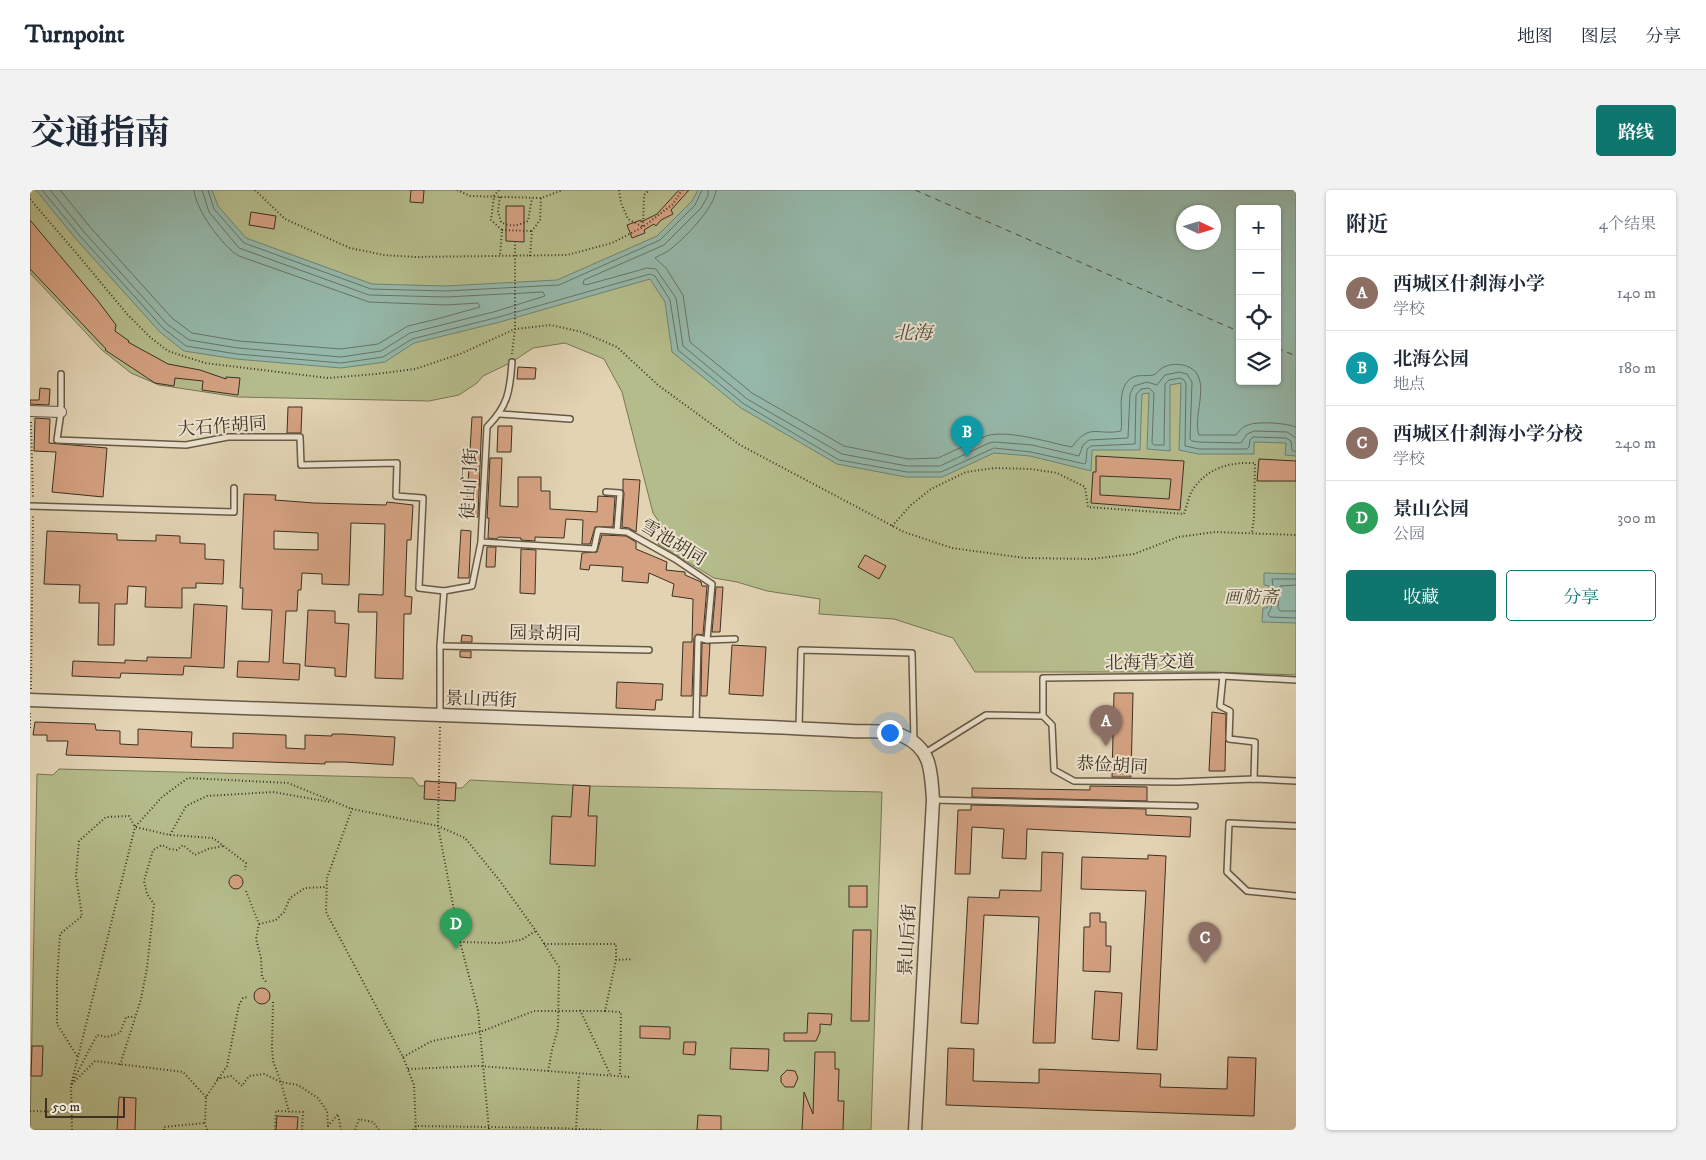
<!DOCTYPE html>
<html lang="zh">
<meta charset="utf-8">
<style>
:root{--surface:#fff;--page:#f2f2f3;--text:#1f2937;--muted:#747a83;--line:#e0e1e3;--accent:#0f766e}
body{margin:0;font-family:"IM FELL DW Pica","Noto Serif SC",serif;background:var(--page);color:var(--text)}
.controls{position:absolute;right:15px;top:15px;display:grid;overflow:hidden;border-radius:5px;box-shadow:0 1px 4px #0004}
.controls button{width:45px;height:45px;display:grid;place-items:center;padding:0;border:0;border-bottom:1px solid var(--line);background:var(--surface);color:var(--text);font:25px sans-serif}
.compass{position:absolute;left:1146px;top:15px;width:45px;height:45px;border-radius:50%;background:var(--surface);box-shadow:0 1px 4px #0004;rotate:94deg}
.scale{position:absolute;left:15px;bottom:12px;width:80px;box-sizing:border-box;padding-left:5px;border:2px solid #3c3122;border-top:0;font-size:14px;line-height:18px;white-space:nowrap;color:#3c3122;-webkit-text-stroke:4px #ece2ce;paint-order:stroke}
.you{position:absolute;left:859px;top:542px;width:18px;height:18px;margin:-12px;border:4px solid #fff;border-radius:50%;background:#1a73e8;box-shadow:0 0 0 8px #1a73e833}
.badge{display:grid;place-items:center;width:32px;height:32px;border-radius:50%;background:var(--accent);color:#fff;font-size:16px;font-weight:700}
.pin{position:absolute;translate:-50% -41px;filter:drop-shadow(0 1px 2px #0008)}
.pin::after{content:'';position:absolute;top:26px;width:18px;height:15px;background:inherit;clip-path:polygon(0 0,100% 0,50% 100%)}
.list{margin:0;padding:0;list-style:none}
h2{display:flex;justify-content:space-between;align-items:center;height:65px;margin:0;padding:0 20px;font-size:21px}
h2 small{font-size:16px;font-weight:400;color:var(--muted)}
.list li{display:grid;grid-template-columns:32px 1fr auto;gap:15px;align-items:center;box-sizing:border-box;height:75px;padding:0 20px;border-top:1px solid var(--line)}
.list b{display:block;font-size:19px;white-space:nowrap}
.list p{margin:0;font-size:16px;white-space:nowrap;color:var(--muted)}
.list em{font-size:16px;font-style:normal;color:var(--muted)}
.actions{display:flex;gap:10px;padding:15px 20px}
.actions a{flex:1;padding:11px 0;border:1px solid var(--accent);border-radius:5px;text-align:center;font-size:18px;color:var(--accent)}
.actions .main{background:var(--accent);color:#fff}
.icon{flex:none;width:28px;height:28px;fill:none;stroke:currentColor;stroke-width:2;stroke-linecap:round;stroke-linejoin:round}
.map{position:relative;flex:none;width:1266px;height:940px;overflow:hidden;border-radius:5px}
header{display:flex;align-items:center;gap:30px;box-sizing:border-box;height:70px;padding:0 25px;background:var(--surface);border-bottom:1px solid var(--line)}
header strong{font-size:24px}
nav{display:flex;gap:28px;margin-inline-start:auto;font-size:18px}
.intro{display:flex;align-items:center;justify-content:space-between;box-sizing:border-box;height:120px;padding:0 30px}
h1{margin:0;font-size:35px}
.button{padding:12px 22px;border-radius:5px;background:var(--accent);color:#fff;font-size:18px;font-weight:700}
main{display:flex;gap:30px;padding:0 30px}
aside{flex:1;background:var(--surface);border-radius:5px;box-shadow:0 1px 4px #0004}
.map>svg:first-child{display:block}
.green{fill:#b5bc8b;stroke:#787656;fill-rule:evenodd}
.water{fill:#95b8aa;stroke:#718274;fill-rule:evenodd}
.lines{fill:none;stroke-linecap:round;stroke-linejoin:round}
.shore{stroke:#687466;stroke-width:1}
.ferry{stroke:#4e4c3d;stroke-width:1;stroke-dasharray:6 5;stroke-linecap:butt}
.building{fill:#d4a181;stroke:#3c3122;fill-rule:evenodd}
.service-casing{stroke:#665a46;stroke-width:8}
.minor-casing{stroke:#665a46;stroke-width:12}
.tertiary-casing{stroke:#665a46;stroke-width:15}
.path{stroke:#3c3122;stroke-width:2;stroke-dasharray:1 2.5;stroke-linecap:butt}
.service{stroke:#ece2ce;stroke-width:5}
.minor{stroke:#ece2ce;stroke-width:10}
.tertiary{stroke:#ece2ce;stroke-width:12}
.labels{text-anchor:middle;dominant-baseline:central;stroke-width:4;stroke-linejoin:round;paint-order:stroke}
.street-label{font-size:18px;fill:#3c3122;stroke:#ece2ce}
.park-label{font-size:18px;font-style:italic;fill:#544d37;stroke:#ece2ce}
.water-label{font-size:19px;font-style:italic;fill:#4e4c3d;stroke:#ece2ce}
</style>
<header>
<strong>Turnpoint</strong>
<nav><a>地图</a><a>图层</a><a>分享</a></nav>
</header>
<div class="intro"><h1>交通指南</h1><a class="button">路线</a></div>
<main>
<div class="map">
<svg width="1266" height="940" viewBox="0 0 1266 940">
<rect width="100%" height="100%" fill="#e2d3b3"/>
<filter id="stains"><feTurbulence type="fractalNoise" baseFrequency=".004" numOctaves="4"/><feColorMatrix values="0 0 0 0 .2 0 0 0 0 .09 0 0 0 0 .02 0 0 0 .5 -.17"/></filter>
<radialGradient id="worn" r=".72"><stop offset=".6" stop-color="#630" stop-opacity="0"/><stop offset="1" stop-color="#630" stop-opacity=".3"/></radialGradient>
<g class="green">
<path d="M0,0H1266V485L1184,482H945L923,448L864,429L789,424L790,409L737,401L707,392L684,388L628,354L638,345L623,323L592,202L574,169L535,153L503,158L482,172L453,186L447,193L429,205L399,211L208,207L129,195L101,183L72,160L0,83ZM1210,19H1247V191H1210ZM1154,22H1184V52H1154Z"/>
<path d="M29,579L383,588L389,596H394L395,591L426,593V598H432L440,590L560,596L852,602L841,940H0L7,584L23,585Z"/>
</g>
<g class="water">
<path d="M6,0H182L188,16L216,48L342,94L416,96L527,90L627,46L662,11L668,0H1266V266L1255,265L1256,253L1224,252V264H1168L1149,260L1151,193L1140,195V261L1117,259L1119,203L1112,204L1110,260H1062L1061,281L1000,266L964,263L912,287H876L807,274L711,218L642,162L635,112L620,89L470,132L384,153L355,172L311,178L206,169L154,161L130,142L46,49ZM1210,19H1247V191H1210ZM1154,22H1184V52H1154Z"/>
<path d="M1234,383L1266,384V433L1232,432L1233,418H1237L1239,396L1234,395Z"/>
</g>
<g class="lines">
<g class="shore">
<path d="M12,0L50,46L133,138L156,156L207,164L311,173L353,167L382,149L469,127L620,84L625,86L640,110L648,160L714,214L809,270L877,282H911L964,258L1001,262L1055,274L1056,272L1057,259L1061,256L1105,254L1106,205L1111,199L1119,198L1124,203L1122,253L1124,255H1134L1135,194L1139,190L1150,188L1154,190L1156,194L1155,256L1169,259H1217L1219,257L1220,250L1223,247L1256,248L1261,251L1262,260L1266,262"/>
<path d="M20,0L54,42L137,134L159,150L208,158L311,167L351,161L380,143L467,121L515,106L513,102L416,107L339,105L209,58L179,22L172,0"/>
<path d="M30,0L60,37L142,128L162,143L209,151L311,159L348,154L378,136L407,129L450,117L448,113L416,115L339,112L209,66C193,57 165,19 164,0"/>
<path d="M178,0L184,19L214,53L341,99L416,101L529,95L630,50L665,15L672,0"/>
<path d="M678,0V6L671,18L634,55L554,90L553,94L556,95L617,78L626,79L646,108L653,156L717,209L812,264L877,276H910L959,253L965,252L1002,255L1049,266L1053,255L1059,250L1098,248L1100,204L1104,196L1117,192L1127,195L1135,185L1149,182L1157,184L1162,192L1160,249L1162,251L1169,252L1211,253L1217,244L1224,241L1257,242L1266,248"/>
<path d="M686,0C685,18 653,50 638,61C634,64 629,65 625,68L636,78L653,105L660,152L722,203L814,256L878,269L908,268L956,246C978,239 1020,253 1042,257C1060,232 1067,246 1091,241C1093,227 1088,207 1095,195C1103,182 1112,187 1123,185C1126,184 1129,180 1132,178C1142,172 1160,173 1167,184C1177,200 1163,228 1169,245H1206C1209,241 1212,237 1218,235C1227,231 1257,233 1266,237"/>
<path d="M1266,389H1242C1244,400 1245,415 1238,424L1240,427L1266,428"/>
<path d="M1266,395L1250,396L1248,418L1250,421H1266"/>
</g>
<g class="ferry">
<path d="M885,0L1210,142"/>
<path d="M1247,158L1266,166"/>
</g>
</g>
<g class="building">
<path d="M381,0H394L393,13L380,12Z"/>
<path d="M649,0H659L641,20L643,24L631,30L626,36L624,34L614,40L615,43L602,48L597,35L611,30V32L627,24Z"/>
<path d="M476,16H494V52L476,51Z"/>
<path d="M221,22L246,26L244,39L219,35Z"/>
<path d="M0,30L68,111L86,135L85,141L99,151L98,152L138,174L170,180L196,189V187L210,188L208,205L172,200L173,191L145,188L144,196L125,193L75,160L76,159L0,79Z"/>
<path d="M488,177L506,178L505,189H487Z"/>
<path d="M10,198L20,199L19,215L0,214V210H9Z"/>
<path d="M258,217H272L271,243H257Z"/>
<path d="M442,227H452L448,327H436Z"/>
<path d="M5,228L20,229L19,253L77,258L73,307L22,302L26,262L4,261Z"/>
<path d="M468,236H482L481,262H467Z"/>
<path d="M1066,266L1154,271L1150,320L1061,313L1063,282H1066ZM1070,286L1141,289L1139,309L1070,305Z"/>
<path d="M460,268H472L470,316L488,317V287H511V301H520V319L567,322L568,306L585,307L583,337H565L560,354H552L553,330L536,329L534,348L505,347V351L491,350V348L469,347L466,349L458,348L459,328H457Z"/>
<path d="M1229,269L1266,271V291H1227Z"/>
<path d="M593,289L610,290L606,342L599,338L592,337L594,303L593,300Z"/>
<path d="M214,304L246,305L245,310L284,313L356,315L357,312L383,315L381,350H377L375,406L382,407L381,424H374L373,489L345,488L347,422H328L329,404L353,405L355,334L321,333L319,395L292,394V384L272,383L271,400H268L267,421H256L253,473L270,474L269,490L207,487L208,471L239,472L242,420L212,419L213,398H210ZM244,341L288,343V360L244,359Z"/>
<path d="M431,340L441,341L439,388H428Z"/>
<path d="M17,341L87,344V350L126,351V345L150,346V353L175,354V369L194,370L193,394L166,393V398H152V418L115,417L116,397L98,396L97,414H85L84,455H68L69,413H49L50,395L14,394Z"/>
<path d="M572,345L596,346L606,352V359L637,372L636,380L655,382V385L671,392L672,396H677L673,445L667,444L664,448L662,506H651L653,452H662L663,409L642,406L644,394L619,383L618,393L592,391L593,377L560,375L559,380L550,379L552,363L567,362Z"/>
<path d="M457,357H466L465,377H456Z"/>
<path d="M491,359L506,360L505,404L490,403Z"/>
<path d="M835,365L856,376L849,389L828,377Z"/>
<path d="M686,397H693L690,442H682Z"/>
<path d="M164,414L197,416L194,478L154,476L153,485L91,483L90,488L42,486L43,471L95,473V470L117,471V467L161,468Z"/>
<path d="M278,420L305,421V433L319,434L316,487L305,486V478L275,476Z"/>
<path d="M432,445L442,446V452H431Z"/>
<path d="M672,453L680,454L677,506H671Z"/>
<path d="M702,455L736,457L733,506L699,504Z"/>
<path d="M430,461H441V468L430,467Z"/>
<path d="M587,492L633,494L632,510H626L625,520L586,518Z"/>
<path d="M1084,503H1103L1101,587H1082Z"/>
<path d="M1182,522L1196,524L1195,581H1179Z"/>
<path d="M5,532L65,534L66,540L90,541V554L108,555V539L162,542L161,557L203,558V543L256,545V558L275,559V545L302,546V544H312L365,547L363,575L314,572H295V574L36,565L38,551H17V545H3Z"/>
<path d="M395,591L426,593L425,611L394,609Z"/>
<path d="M543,595L560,596L558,626H567L565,676L520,674L522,626L541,627Z"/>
<path d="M1060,596L1117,597V611L942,607V598L1060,600Z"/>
<path d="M941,615L1116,619V625L1161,627L1160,647L997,639L996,669L972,668L974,639L942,637L940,684H925L928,620H941Z"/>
<path d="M1012,662L1033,663L1025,853H1003L1009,727L954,725L948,834L931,833L938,707L969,708L970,700L1011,701Z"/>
<path d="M1118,665L1136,666L1127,860L1107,859L1116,701L1051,699L1052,667L1118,669Z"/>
<circle cx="206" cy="692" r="7"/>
<rect x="819" y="696" width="18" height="21"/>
<path d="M1060,723H1070V732H1076V756H1081L1080,782L1053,781L1054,737H1060Z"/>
<path d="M823,740H841L839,831H821Z"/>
<circle cx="232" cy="806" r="8"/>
<path d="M1065,801L1092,803L1089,851L1062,849Z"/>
<path d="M778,823L802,824L801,835L790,834V842L786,851H754V843H777Z"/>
<path d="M610,836L640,837V849L610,848Z"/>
<path d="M654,852H666L665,865L653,864Z"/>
<path d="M2,856H13L12,886H1Z"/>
<path d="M701,858L739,859L738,881L700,879Z"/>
<path d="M918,858L944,859L943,891L1009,893V879L1131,884L1130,897L1197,899L1198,867L1226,868L1224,926L916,915Z"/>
<path d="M785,862H805V879H809L808,911H814L813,940H772L774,902L783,924Z"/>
<path d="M757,880L765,881L768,888L764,897H755L751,892V886Z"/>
<path d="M89,907L106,908L105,940H87Z"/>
<path d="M668,925L691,926V940H667Z"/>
<path d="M247,926L268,927L267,940H246Z"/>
</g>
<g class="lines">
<g class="service-casing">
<g id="service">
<path d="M31,184V222L27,250L156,255L198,247H270L271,275L367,273L366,306L393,308L389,398L414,401L410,456V524"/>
<path d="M470,224L540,229"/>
<path d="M576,302L590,303L587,341"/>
<path d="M0,316L204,322V298"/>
<path d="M451,352L564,359L568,340L597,342L645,369L682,394L677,450L668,448L666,534"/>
<path d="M414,401L442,396L451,352L457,237C478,216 480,201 482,172"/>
<path d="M677,450L705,449"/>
<path d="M410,456L619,460"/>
<path d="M1193,486L1190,516L1200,521L1199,549L1225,552L1224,589"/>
<path d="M1013,526V488L1193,486L1266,490"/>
<path d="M769,537L771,460L882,463L884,552"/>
<path d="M895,563L956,525L1013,526L1022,535L1024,580L1044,591L1147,592L1224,589L1266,591"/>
<path d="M903,610L1165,616"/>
<path d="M1266,636L1199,633L1197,682L1217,701L1266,706"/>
</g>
</g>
<g class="minor-casing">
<path id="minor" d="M0,221L31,222"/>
</g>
<g class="tertiary-casing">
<path id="tertiary" d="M0,510C221,518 442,527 663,534C716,536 768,538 821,541C837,542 857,539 873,546C902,559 901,582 903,610L885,940"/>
</g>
<g class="path">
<path d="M225,0L255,29L320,58L354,65L385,67L537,65L582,53L613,37L614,5L619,0"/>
<path d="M427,0L440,6L511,8"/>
<path d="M469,0L464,6L461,30L472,40L470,66"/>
<path d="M589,0L591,13L598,29L613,37L643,14L652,0"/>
<path d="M470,7L468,21L471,32C481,38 489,35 498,31L502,8"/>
<path d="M0,9L53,71L97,124L121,148L138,161L175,173L298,188L346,184L385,179L430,164L485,139L521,135L552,142L587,157L628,195L710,255L874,342L922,358L995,368L1062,369L1104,364L1148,347L1185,342L1266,345"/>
<path d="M472,40L502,41"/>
<path d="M500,66L502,41L510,30L511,8L533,0"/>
<path d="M482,164L485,139V51"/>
<path d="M1,232L3,309"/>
<path d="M862,336L881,315L901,299L936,282L965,278L1001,279L1027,283L1055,297L1058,317L1154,324C1157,316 1159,305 1163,299C1179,277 1200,272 1225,273L1224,328L1222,342"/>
<path d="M1,499L3,324"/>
<path d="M410,537L408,636L430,752L448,820L459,940"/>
<path d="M0,538V522"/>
<path d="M140,645L156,616L177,606L243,602L300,612"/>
<path d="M216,701L229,734L226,749L231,768L232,787L237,793"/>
<path d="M229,734L246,730L254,722L260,708L275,698L296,697"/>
<path d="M430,752L471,753L491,750L506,741"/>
<path d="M514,754H586V770"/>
<path d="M243,812L242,858L243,871L251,892L259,922"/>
<path d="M550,820L580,884"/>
<path d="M575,821L591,822L590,886"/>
<path d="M47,866L27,834V791L30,744L52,726L46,686L49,651L76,627L99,626L105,637L140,645L183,648L216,673L215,680"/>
<path d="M373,867L402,851L450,842L504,821H575L586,770L603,769"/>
<path d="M90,875L111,809L117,778L124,714L117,704L114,691L123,660L132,655L140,659L147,660L153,655L165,665L178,659L193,656"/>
<path d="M378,879L448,876L600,887"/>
<path d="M187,889L201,886L212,896L219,886L234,884L251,892L268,895L288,908L297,921L298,936L308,924L311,940"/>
<path d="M43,891L67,845L77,847L90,843L96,827H105"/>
<path d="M42,894L65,871L153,882L176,907"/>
<path d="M0,921L40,922"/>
<path d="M42,940L41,895L105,637L132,607L158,588L258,593L322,619"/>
<path d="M134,940V937L175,933"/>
<path d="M177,940L175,933L176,907L197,876L209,815L213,808L218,807"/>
<path d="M245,940L246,921L273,922L272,940"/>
<path d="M325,940L329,929L343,932L349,940"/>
<path d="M383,940L386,936L528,938L572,940"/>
<path d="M386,940L384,895L373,867L296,722L297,688L322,619L408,636L435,648L470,691L506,741L529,777L528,838L522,860L518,882"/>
<path d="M546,940L549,885"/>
</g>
<use href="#service" class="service"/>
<use href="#minor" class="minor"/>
<use href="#tertiary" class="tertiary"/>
</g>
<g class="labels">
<g class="street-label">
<text transform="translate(192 237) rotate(-4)">大石作胡同</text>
<text transform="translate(440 294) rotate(-87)">徒山门街</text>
<text transform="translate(643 353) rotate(31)">雪池胡同</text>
<text transform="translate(515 444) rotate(1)">园景胡同</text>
<text transform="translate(1120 473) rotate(-1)">北海背交道</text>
<text transform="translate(451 510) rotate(2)">景山西街</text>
<text transform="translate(1082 576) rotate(3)">恭俭胡同</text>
<text transform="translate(878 750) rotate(-87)">景山后街</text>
</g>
<g class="park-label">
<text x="1221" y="408">画舫斋</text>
</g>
<g class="water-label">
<text x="883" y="143">北海</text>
</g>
</g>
<rect width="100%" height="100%" filter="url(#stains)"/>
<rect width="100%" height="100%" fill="url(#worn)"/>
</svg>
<div class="controls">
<button>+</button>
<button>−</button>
<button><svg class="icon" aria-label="locate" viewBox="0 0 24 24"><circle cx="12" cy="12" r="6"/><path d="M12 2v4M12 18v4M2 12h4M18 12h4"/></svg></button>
<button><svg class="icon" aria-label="layers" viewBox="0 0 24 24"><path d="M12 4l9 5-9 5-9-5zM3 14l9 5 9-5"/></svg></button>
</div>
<svg class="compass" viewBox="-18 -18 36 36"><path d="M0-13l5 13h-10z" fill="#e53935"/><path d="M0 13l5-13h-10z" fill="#747a83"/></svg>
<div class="scale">50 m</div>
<div class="you"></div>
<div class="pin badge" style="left:1076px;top:556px;background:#8d6e63">A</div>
<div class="pin badge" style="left:937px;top:267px;background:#0f9aa8">B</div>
<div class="pin badge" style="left:1175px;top:773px;background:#8d6e63">C</div>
<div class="pin badge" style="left:426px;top:759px;background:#2e9e5b">D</div>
</div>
<aside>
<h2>附近<small>4个结果</small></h2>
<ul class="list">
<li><span class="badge" style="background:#8d6e63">A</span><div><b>西城区什刹海小学</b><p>学校</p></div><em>140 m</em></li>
<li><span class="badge" style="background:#0f9aa8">B</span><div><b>北海公园</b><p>地点</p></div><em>180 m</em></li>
<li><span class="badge" style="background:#8d6e63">C</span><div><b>西城区什刹海小学分校</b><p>学校</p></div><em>240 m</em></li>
<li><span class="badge" style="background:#2e9e5b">D</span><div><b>景山公园</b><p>公园</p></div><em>300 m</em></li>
</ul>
<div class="actions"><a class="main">收藏</a><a>分享</a></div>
</aside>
</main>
